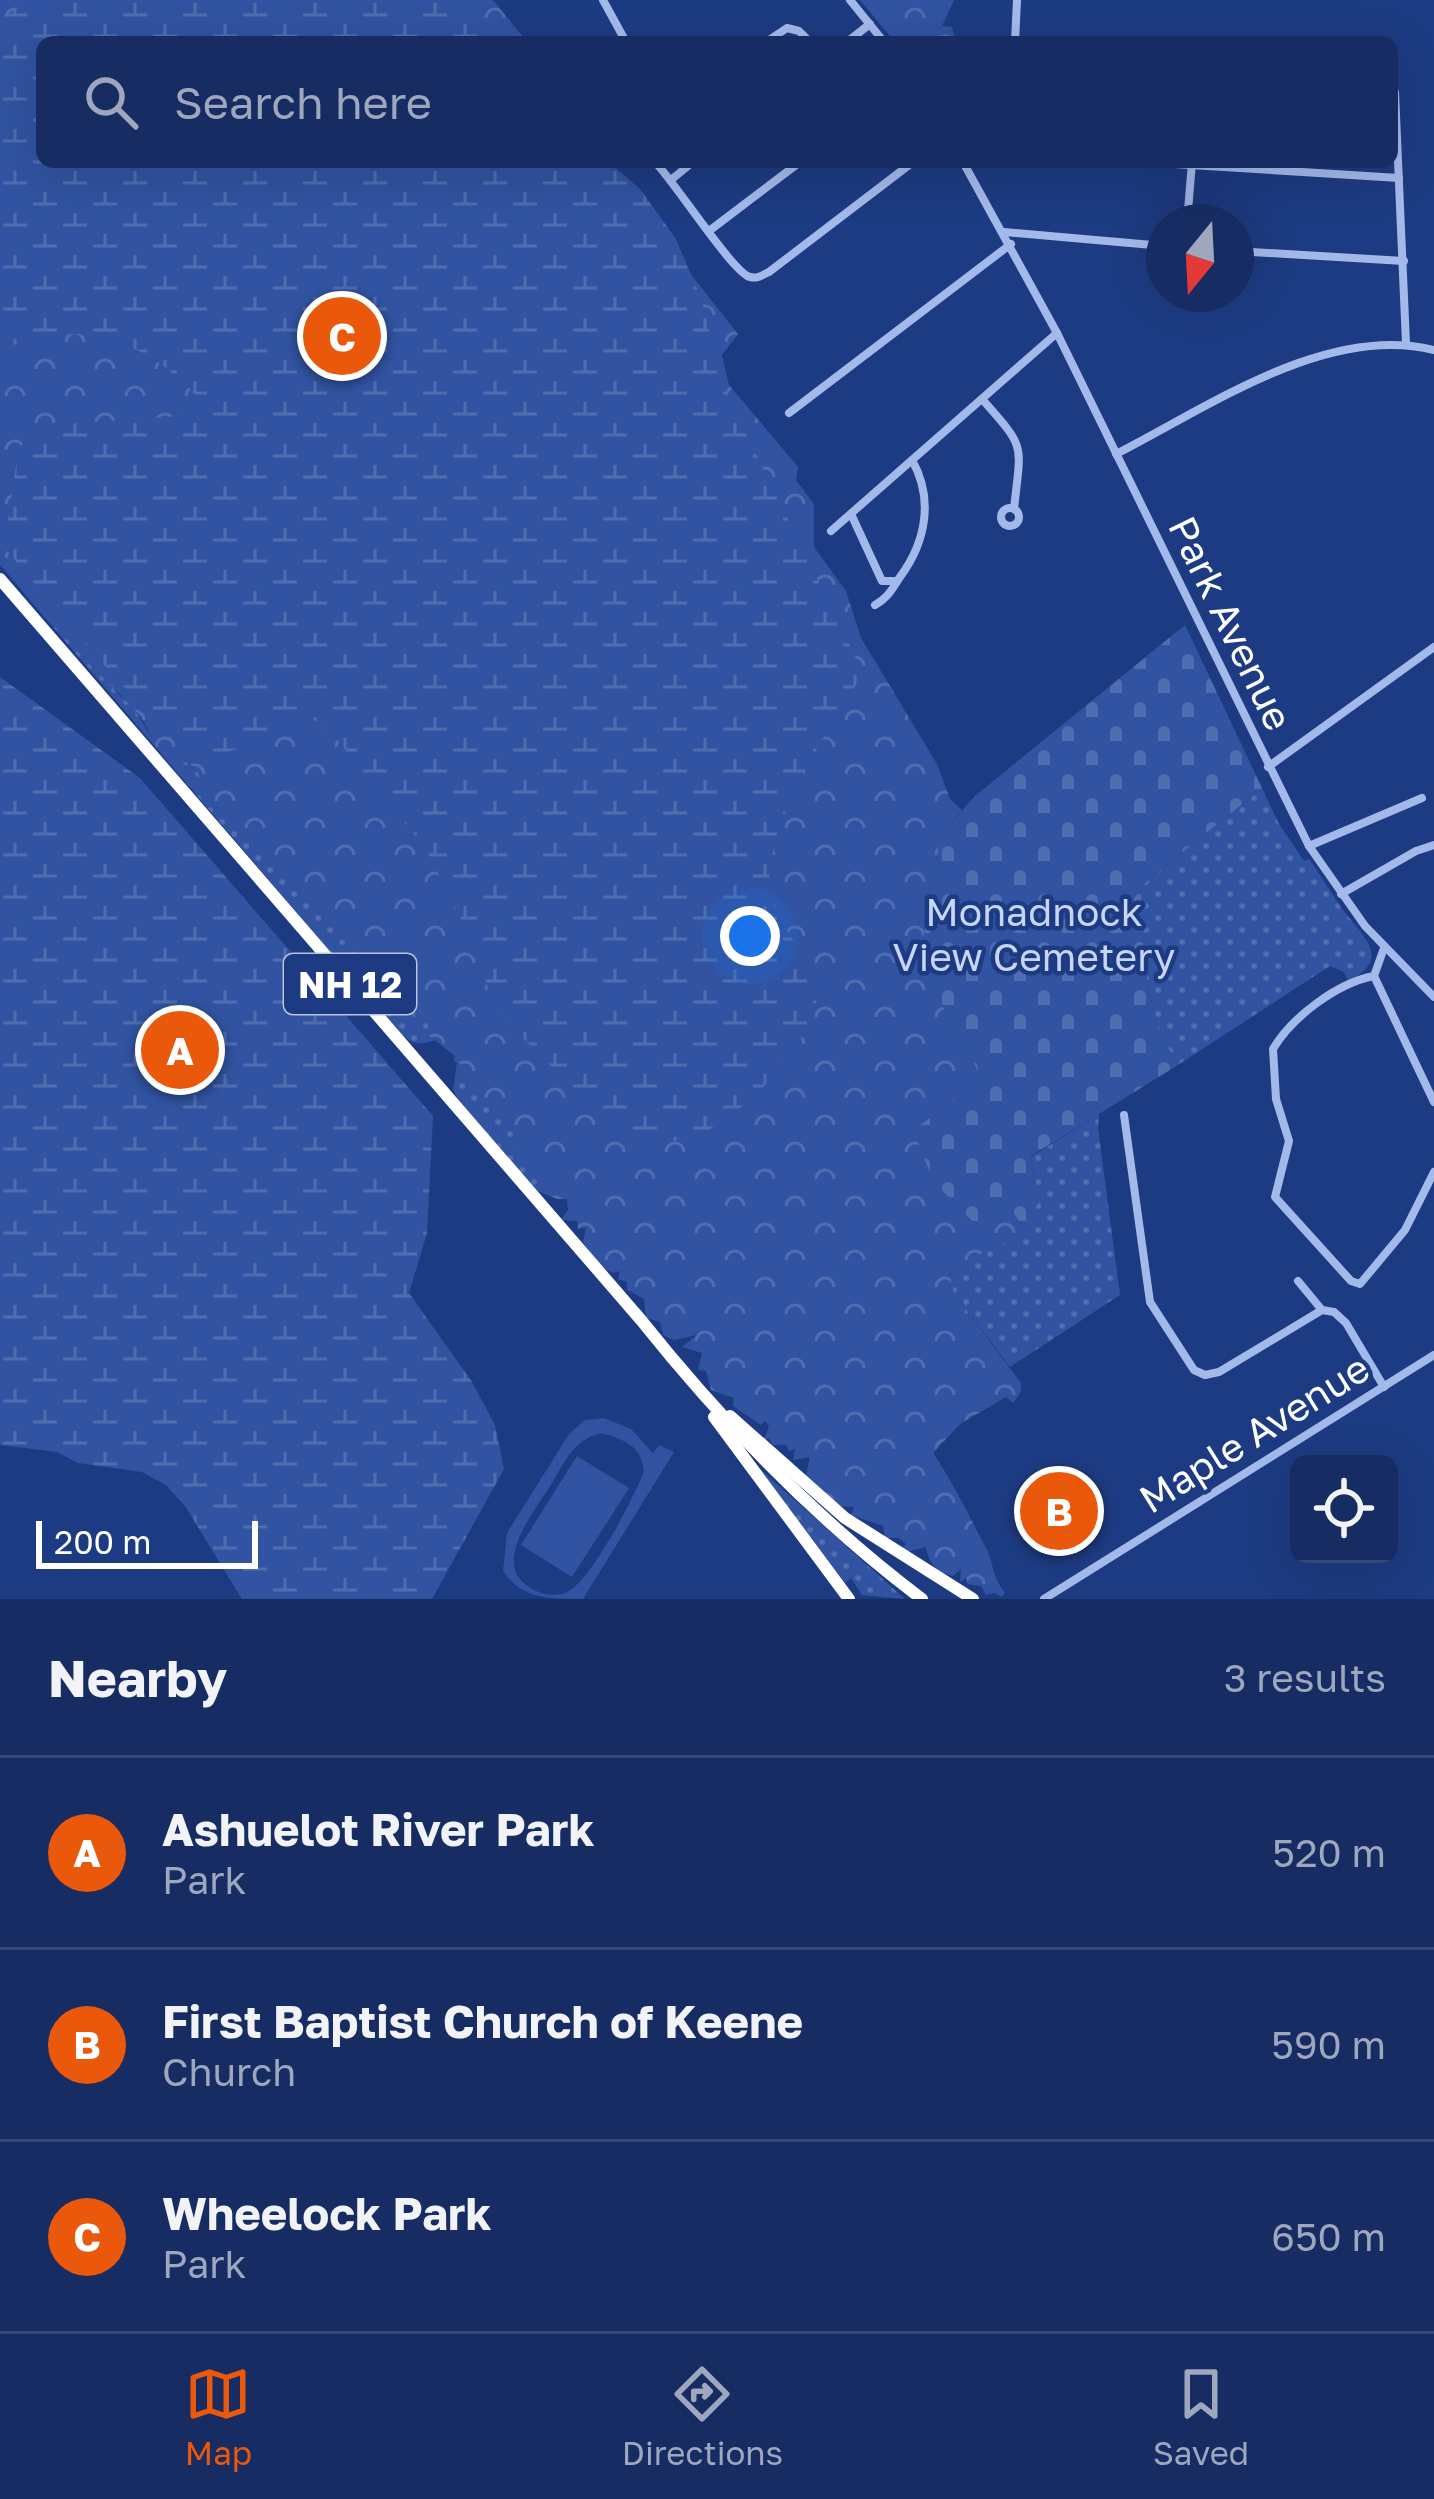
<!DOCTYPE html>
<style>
:root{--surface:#162c62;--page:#23386b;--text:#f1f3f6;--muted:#9ea7be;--line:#354877;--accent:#ea580c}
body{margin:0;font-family:"Golos Text",sans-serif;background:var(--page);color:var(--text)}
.controls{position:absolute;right:36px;bottom:36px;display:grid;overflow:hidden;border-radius:18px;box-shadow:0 12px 48px #0002}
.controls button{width:108px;height:108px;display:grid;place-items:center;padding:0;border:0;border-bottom:3px solid var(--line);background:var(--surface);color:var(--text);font:60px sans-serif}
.compass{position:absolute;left:1146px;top:204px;width:108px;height:108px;border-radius:50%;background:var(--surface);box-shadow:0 12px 48px #0002;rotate:198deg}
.scale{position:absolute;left:36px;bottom:30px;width:222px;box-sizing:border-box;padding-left:12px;border:6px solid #fff;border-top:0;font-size:33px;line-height:42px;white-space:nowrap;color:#fff;-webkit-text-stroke:9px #1d3b82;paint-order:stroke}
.you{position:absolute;left:750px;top:936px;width:42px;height:42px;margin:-30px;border:9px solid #fff;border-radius:50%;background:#1a73e8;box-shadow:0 0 0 18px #1a73e833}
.badge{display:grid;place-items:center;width:78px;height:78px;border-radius:50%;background:var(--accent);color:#fff;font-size:39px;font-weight:700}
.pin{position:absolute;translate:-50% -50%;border:6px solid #fff;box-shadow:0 3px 12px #0006}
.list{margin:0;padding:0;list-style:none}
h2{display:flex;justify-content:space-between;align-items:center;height:156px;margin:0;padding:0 48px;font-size:51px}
h2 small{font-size:39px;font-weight:400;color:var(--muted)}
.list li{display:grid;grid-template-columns:78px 1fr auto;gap:36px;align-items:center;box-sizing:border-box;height:192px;padding:0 48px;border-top:3px solid var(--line)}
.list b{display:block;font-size:45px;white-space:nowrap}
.list p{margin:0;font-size:39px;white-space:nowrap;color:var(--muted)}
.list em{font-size:39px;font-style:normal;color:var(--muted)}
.icon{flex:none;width:66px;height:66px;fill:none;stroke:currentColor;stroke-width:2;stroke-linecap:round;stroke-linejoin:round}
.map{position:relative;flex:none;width:1434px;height:1599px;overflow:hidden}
.search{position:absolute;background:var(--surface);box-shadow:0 12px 48px #0002;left:36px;right:36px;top:36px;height:132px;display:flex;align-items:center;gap:30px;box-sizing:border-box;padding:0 42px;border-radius:18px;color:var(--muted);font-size:45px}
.sheet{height:732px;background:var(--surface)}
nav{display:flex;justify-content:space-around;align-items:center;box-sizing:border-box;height:168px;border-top:3px solid var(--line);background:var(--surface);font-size:33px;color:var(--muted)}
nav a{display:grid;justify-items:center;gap:6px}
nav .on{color:var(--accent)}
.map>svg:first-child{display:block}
.grass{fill:url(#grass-dots)}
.forest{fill:url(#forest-crowns)}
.wetland{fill:url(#wetland-marsh)}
.cemetery{fill:url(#cemetery-stones)}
.garden{fill:#3153a1;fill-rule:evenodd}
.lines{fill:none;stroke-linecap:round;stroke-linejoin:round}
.minor{stroke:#a3b9ea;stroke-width:8}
.highway{stroke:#fff;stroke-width:12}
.labels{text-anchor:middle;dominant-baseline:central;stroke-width:9;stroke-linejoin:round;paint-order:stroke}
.shield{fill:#1d3b82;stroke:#bbc4da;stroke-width:3}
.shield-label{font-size:36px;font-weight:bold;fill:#fff}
.street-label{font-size:39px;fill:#fff;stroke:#1d3b82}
.park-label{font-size:39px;fill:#c7d6f7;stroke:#1d3b82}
</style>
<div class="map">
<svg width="1434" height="1599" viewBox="0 0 1434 1599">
<defs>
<pattern id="grass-dots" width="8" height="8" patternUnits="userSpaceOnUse" patternTransform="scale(3)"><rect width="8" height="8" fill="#3153a1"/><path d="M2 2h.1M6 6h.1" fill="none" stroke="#506daf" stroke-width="1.8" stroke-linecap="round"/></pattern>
<pattern id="forest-crowns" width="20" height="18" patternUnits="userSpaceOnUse" patternTransform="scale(3)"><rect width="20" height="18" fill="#3153a1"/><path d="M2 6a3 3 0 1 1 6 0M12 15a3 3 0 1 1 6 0" fill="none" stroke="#506daf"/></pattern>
<pattern id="wetland-marsh" width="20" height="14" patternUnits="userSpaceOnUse" patternTransform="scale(3)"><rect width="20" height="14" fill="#3153a1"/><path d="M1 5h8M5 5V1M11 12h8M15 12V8" fill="none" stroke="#506daf"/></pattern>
<pattern id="cemetery-stones" width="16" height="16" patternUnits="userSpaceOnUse" patternTransform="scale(3)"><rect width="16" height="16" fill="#3153a1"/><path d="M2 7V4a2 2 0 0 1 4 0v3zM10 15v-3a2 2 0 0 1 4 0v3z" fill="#506daf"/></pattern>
</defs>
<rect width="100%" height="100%" fill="#1d3b82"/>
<g class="grass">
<path d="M0,565L48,613L53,612L117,693L133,707L152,738L195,767L215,807L223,809L241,827L396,998L413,1004L428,1023V1035L435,1040C417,1046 411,1044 398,1031Z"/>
<path d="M1262,788L1279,824L1304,861L1309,859C1322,877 1333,897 1347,915C1367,941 1390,960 1348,981L1344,972L1330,966L1178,1065C1143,1013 1143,947 1141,886Z"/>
<path d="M457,1063L466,1065L482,1099L495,1098C499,1114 508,1120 516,1133C528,1152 520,1162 538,1179L535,1190L458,1100L453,1089Z"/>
<path d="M1099,1114L1098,1128L1120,1295L1010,1367L953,1292L950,1271L975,1262L978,1255C1027,1233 1045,1214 1031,1157Z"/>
<path d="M759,1468L905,1599L862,1595L851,1578L845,1583Z"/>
</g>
<g class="forest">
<path d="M0,0H493L527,42H42V162H611L674,253L738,334L722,355L729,385L798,467L796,480L814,504V547L846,591L861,638L937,764L950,799L962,810L942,833L926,908L923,954L947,1016L982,1078L993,1218L1009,1207L1024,1228L1005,1243L978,1255L976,1262L950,1272L953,1292L1021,1383V1392L1013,1403L1006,1397L960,1424L933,1453C954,1484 969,1516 986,1548C995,1565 990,1573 1005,1593L1002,1597L994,1593L986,1595L981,1586L968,1584L966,1578L960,1582L961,1569L953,1576C937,1572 929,1564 926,1547L906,1552L902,1548L906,1544L899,1538H885L883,1526L851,1515L854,1507L840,1506L805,1480L810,1457L793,1460L795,1449L789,1451L786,1445H774L769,1438L764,1440L769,1426L765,1421L761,1425L733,1406L734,1398L711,1390L706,1371L698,1370L702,1353L682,1347L697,1335L674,1340L663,1335L660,1322L646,1318L644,1299L627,1290V1282L618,1279L620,1271L613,1273L599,1266L583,1242L586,1228L578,1229L577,1221L561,1220L568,1210L567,1199H557L535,1190L538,1179L520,1158L519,1137L508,1129L506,1119L492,1110L494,1098L481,1100L465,1073V1065L454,1062L455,1056L428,1035V1023L412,1015V1004L396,998L241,827L223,809L215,807L195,767L157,749C150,734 145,721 133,708C110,682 64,646 53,613L49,614L0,565Z"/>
<path d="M860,0H954L942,26L952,27L956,42H895Z"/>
</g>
<g class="wetland">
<path d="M30,0H457L488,42H42V162H609L640,189L676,239L701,298L722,384L863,673C828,731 773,810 769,879C767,925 819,956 817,996C814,1046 734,1126 687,1139C664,1145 636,1138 615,1130L494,1009L477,951L426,849L330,731L312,719C287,728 231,758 206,753C160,743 41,589 4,547L18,452L33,426L170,417L188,413L198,398C165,359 118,333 65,334C44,334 23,346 0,346V19Z"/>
<path d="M0,677L140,778L433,1116L427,1233L409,1293L472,1382L495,1425L504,1469L432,1599H242L185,1506L166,1485L142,1472L78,1463L57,1452L0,1445Z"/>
</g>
<path class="cemetery" d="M1185,625L1262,788L1141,886C1143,947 1143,1013 1178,1065L1031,1156L1039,1202L1024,1228L1009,1207L993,1218L973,1222L934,1182L913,1131L982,1078L947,1016L923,954L926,908L942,833L975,796Z"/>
<g class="garden">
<path d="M604,1418L631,1429L653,1453L659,1445L674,1452L583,1599C548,1599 522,1599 503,1571L507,1533L569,1434L585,1420ZM601,1433C623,1439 642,1446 644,1471C635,1496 589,1585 565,1593C553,1597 539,1594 529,1587C490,1563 536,1510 552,1483C565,1461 575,1439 601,1433Z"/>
<path d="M577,1456L629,1488L572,1577L521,1545Z"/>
</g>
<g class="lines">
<g class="minor">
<path d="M603,0L626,42"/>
<path d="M850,0L884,42"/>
<path d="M766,42L787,28L799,31L810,42"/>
<path d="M847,42L870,24"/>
<path d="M1015,42L1017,0"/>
<path d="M1392,91L1395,92L1406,343"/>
<path d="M655,162C674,181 733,273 750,277C758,279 762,275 769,272L913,162"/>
<path d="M963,162L1057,333L1309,846L1365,926L1434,997"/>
<path d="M1142,162L1399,178"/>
<path d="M672,179L693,162"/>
<path d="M1187,222L1192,163"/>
<path d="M709,231L800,162"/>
<path d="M1004,232L1164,246"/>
<path d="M1236,251L1404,261"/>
<path d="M982,399C1027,450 1021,442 1014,509"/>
<path d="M789,413L1011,244"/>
<path d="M1116,454C1207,408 1327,323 1434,350"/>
<circle cx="1010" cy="517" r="9"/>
<path d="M851,514L882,581H896"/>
<path d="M831,531L1057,333"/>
<path d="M875,605C888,598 892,589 900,577C926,542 934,499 912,460"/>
<path d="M1268,767L1434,647"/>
<path d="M1309,846L1422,798"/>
<path d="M1341,894L1416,851L1434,845"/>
<path d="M1384,948L1374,976L1434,1102"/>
<path d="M1374,976C1337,983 1292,1017 1273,1049L1276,1099L1289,1141L1275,1197L1351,1281L1360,1284L1405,1230L1434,1172"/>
<path d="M1124,1115L1150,1302L1194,1370L1205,1375L1219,1372L1322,1310"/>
<path d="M1298,1281L1322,1310L1334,1312L1346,1323L1384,1387"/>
<path d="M1044,1599L1434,1355"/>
</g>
<g class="highway">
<path d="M0,579L641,1320C724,1424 816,1519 922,1599"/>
<path d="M730,1416L845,1518L973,1599"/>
<path d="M714,1417L849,1599"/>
</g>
</g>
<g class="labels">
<rect class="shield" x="284" y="954" width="132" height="60" rx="9"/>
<g class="shield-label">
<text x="350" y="984">NH 12</text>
</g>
<g class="street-label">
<text transform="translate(1231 623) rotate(64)">Park Avenue</text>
<text transform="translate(1254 1433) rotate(-32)">Maple Avenue</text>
</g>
<g class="park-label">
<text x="1034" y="911">Monadnock<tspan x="1034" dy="45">View Cemetery</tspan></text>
</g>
</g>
</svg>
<div class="controls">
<button><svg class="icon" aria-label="locate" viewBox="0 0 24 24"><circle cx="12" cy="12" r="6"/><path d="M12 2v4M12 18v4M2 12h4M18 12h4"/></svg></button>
</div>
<svg class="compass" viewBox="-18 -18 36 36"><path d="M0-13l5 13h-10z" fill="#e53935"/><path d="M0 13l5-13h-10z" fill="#9ea7be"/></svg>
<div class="scale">200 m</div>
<div class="you"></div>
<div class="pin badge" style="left:180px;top:1050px">A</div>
<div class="pin badge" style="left:1059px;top:1511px">B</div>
<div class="pin badge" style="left:342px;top:336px">C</div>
<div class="search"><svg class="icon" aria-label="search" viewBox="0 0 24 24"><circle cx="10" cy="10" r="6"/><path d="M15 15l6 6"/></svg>Search here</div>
</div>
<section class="sheet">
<h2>Nearby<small>3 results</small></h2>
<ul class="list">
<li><span class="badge">A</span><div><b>Ashuelot River Park</b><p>Park</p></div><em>520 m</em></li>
<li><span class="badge">B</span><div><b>First Baptist Church of Keene</b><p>Church</p></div><em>590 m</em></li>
<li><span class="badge">C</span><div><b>Wheelock Park</b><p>Park</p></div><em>650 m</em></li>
</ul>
</section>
<nav>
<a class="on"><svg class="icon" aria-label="map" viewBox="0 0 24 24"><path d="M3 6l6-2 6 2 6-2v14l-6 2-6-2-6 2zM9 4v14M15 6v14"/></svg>Map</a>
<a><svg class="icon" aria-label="directions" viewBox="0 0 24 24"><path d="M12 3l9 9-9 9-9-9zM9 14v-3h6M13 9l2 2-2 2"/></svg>Directions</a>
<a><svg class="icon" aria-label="saved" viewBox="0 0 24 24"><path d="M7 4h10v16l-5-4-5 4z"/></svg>Saved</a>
</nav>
